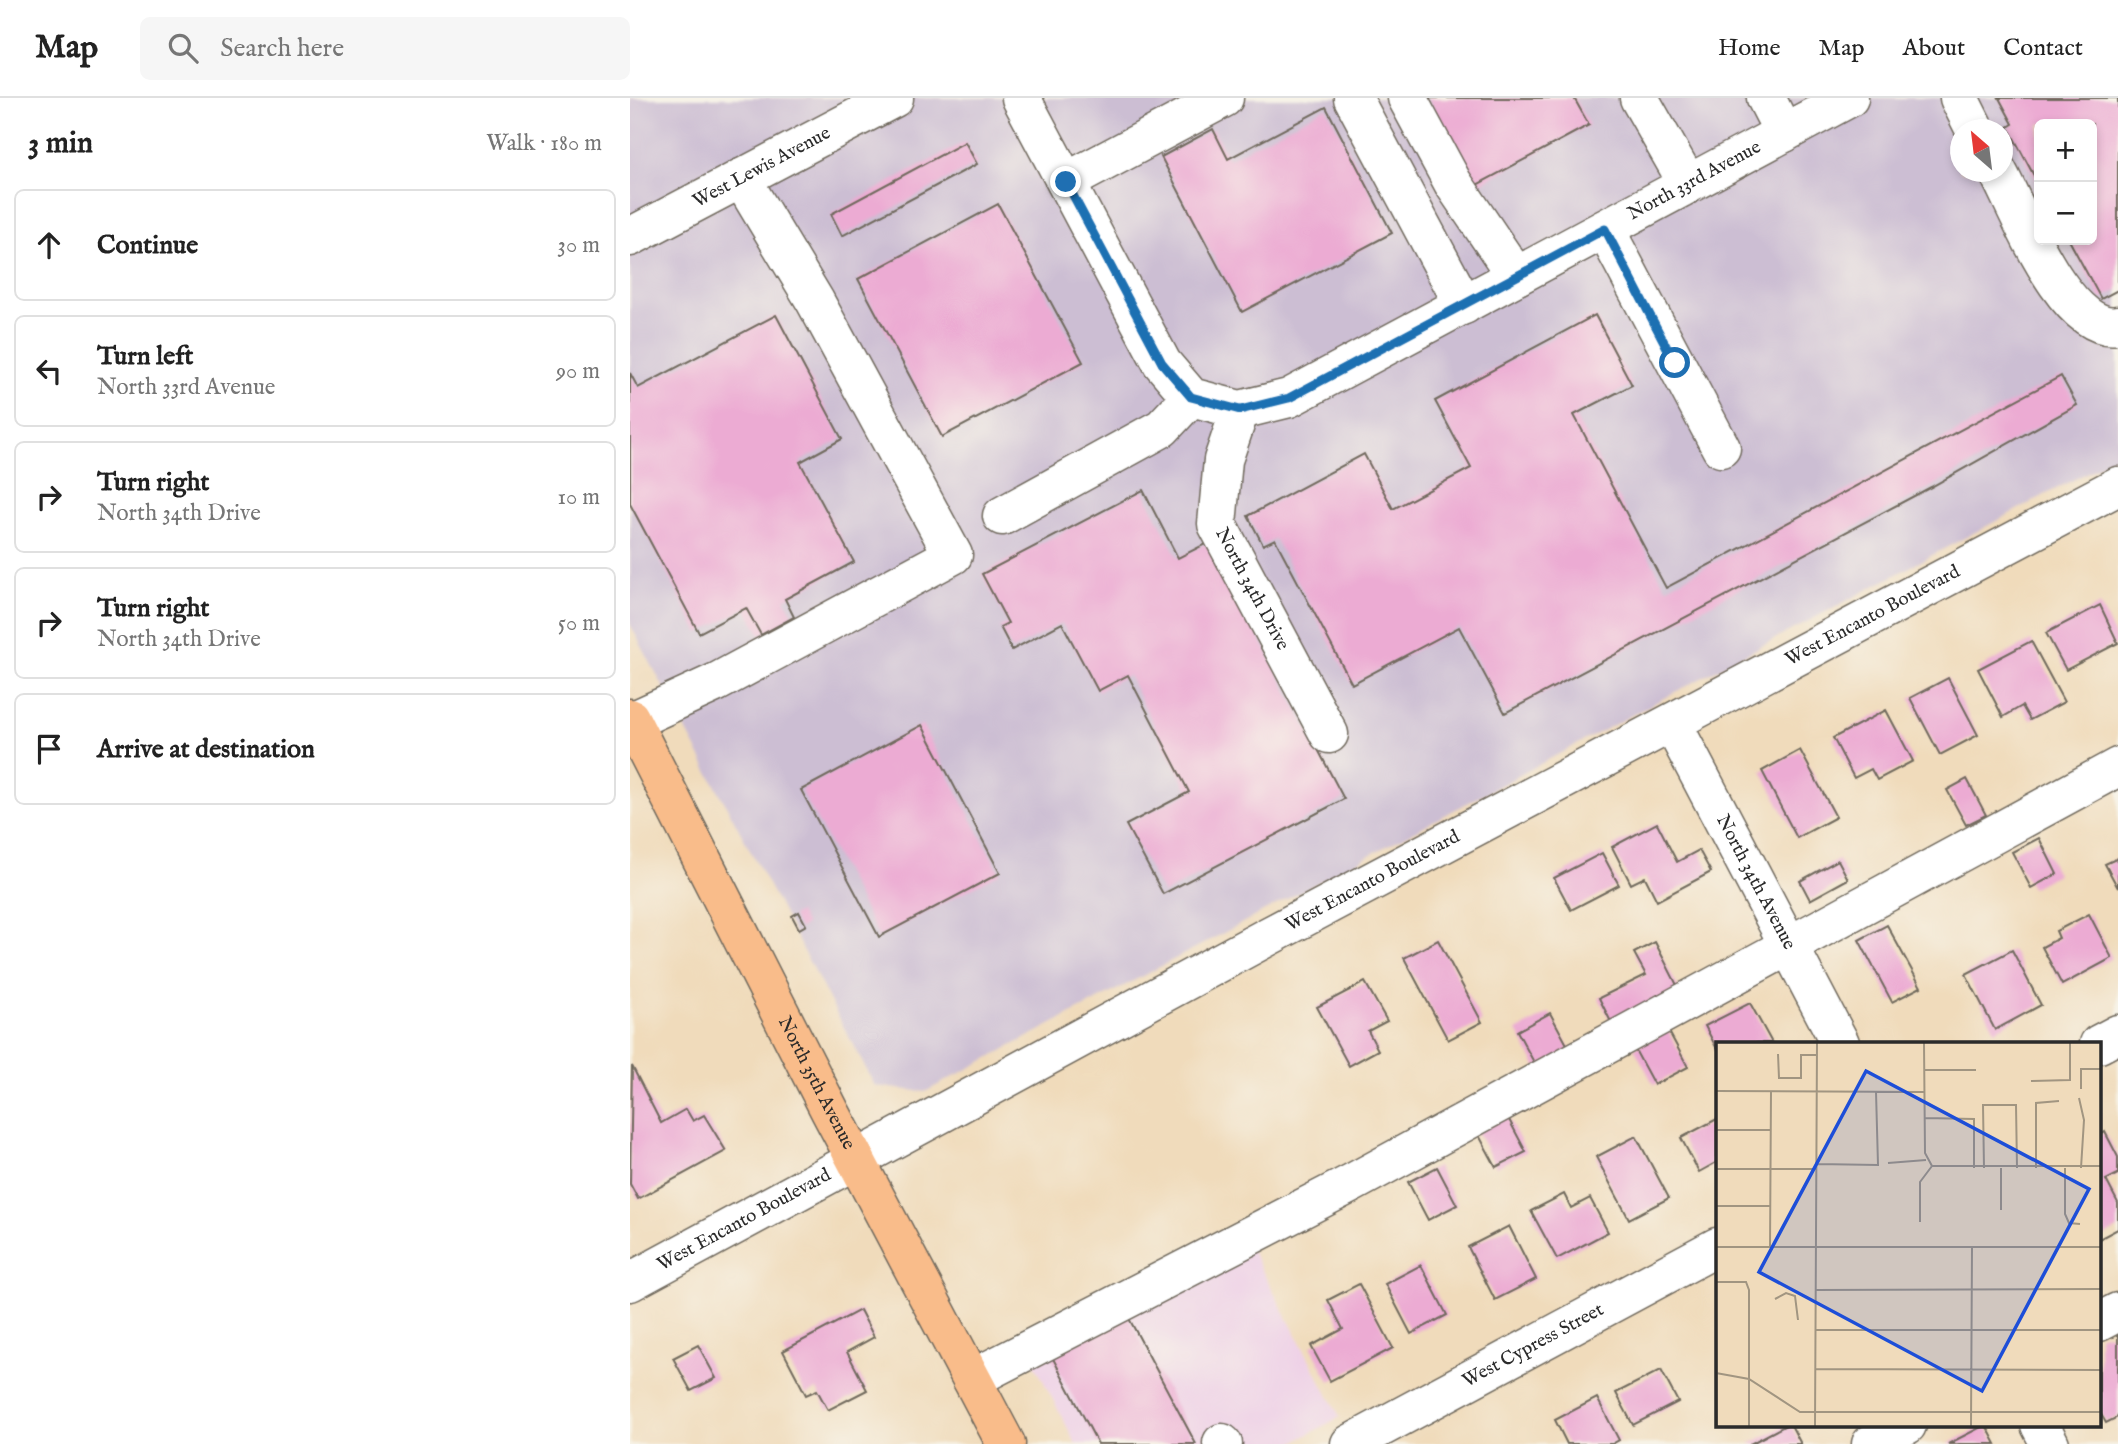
<!DOCTYPE html>
<meta charset="utf-8">
<style>
:root{--surface:#fff;--page:#f6f6f6;--text:#222;--muted:#767676;--line:#e0e0e0}
body{margin:0;font-family:"IM FELL English",serif;background:var(--page);color:var(--text)}
.controls{position:absolute;right:21px;top:21px;display:grid;overflow:hidden;border-radius:10px;box-shadow:0 4px 10px #0003}
.controls button{width:63px;height:63px;display:grid;place-items:center;padding:0;border:0;border-bottom:2px solid var(--line);background:var(--surface);color:var(--text);font:35px sans-serif}
.compass{position:absolute;left:1320px;top:21px;width:63px;height:63px;border-radius:50%;background:var(--surface);box-shadow:0 4px 10px #0003;rotate:332deg}
.stop{position:absolute;width:21px;height:21px;margin:-16px;border:5px solid #1f6fb2;border-radius:50%;background:#fff}
.stop.end{background:#1f6fb2;border-color:#fff;box-shadow:0 2px 7px #0008}
.list{margin:0;padding:0;list-style:none}
h2{display:flex;justify-content:space-between;align-items:center;height:91px;margin:0;padding:0 28px;font-size:30px}
h2 small{font-size:23px;font-weight:400;color:var(--muted)}
.list li{display:grid;grid-template-columns:46px 1fr auto;gap:21px;align-items:center;box-sizing:border-box;height:112px;margin:0 14px 14px;padding:0 14px;border:2px solid var(--line);border-radius:10px}
.list b{display:block;font-size:26px;white-space:nowrap}
.list p{margin:0;font-size:23px;white-space:nowrap;color:var(--muted)}
.list em{font-size:23px;font-style:normal;color:var(--muted)}
.icon{flex:none;width:38px;height:38px;fill:none;stroke:currentColor;stroke-width:2;stroke-linecap:round;stroke-linejoin:round}
.map{position:relative;flex:none;width:1488px;height:1346px;overflow:hidden}
header{display:flex;align-items:center;gap:42px;box-sizing:border-box;height:98px;padding:0 35px;background:var(--surface);border-bottom:2px solid var(--line)}
header strong{font-size:33px}
nav{display:flex;gap:38px;margin-inline-start:auto;font-size:24px}
.search{width:490px;height:63px;background:var(--page);display:flex;align-items:center;gap:18px;box-sizing:border-box;padding:0 24px;border-radius:10px;color:var(--muted);font-size:26px}
main{display:flex}
aside{flex:1;background:var(--surface)}
.map>svg:first-child{display:block}
.built{fill:#eed0e7}
.industrial{fill:#ccbed3;fill-rule:evenodd}
.building{fill:#ecabd3}
.lines{fill:none;stroke-linecap:round;stroke-linejoin:round}
.minor-casing{stroke:#70695d;stroke-width:41}
.major-casing{stroke:#70695d;stroke-width:41}
.minor{stroke:#fff;stroke-width:38}
.major{stroke:#f9bc8a;stroke-width:38}
.route{stroke:#1f6fb2;stroke-width:9}
.labels{text-anchor:middle;dominant-baseline:central;stroke-width:7;stroke-linejoin:round;paint-order:stroke}
.street-label{font-size:19px;fill:#2b2b2b;stroke:#f7f3e8}
.inset-road{fill:none;stroke:#a19581;stroke-width:2}
.view{fill:#1d4ed8;fill-opacity:0.15;stroke:#1d4ed8;stroke-width:3.5}
.inset-edge{fill:none;stroke:#2b2b2b;stroke-width:3.5}
</style>
<header>
<strong>Map</strong>
<div class="search"><svg class="icon" aria-label="search" viewBox="0 0 24 24"><circle cx="10" cy="10" r="6"/><path d="M15 15l6 6"/></svg>Search here</div>
<nav><a>Home</a><a>Map</a><a>About</a><a>Contact</a></nav>
</header>
<main>
<aside>
<h2>3 min<small>Walk · 180 m</small></h2>
<ul class="list">
<li><svg class="icon" aria-label="ahead" viewBox="0 0 24 24"><path d="M12 20V5M6 11l6-6 6 6"/></svg><div><b>Continue</b></div><em>30 m</em></li>
<li><svg class="icon" aria-label="left" viewBox="0 0 24 24"><path d="M17 20v-9H6M10 6l-5 5 5 5"/></svg><div><b>Turn left</b><p>North 33rd Avenue</p></div><em>90 m</em></li>
<li><svg class="icon" aria-label="right" viewBox="0 0 24 24"><path d="M7 20v-9h11M14 6l5 5-5 5"/></svg><div><b>Turn right</b><p>North 34th Drive</p></div><em>10 m</em></li>
<li><svg class="icon" aria-label="right" viewBox="0 0 24 24"><path d="M7 20v-9h11M14 6l5 5-5 5"/></svg><div><b>Turn right</b><p>North 34th Drive</p></div><em>50 m</em></li>
<li><svg class="icon" aria-label="arrive" viewBox="0 0 24 24"><path d="M6 21V4h12l-3 4 3 4H6"/></svg><div><b>Arrive at destination</b></div></li>
</ul>
</aside>
<div class="map">
<svg width="1488" height="1346" viewBox="0 0 1488 1346">
<rect width="100%" height="100%" fill="#f7f3e8"/>
<filter id="ink" filterUnits="userSpaceOnUse"><feTurbulence type="fractalNoise" baseFrequency=".0143" numOctaves="2"/><feDisplacementMap in="SourceGraphic" scale="14" xChannelSelector="R" yChannelSelector="G"/><feConvolveMatrix kernelMatrix="1 2 1 2 8 2 1 2 1" color-interpolation-filters="sRGB"/></filter>
<filter id="wash" filterUnits="userSpaceOnUse"><feTurbulence type="fractalNoise" baseFrequency=".00686" numOctaves="4" result="noise"/><feDisplacementMap in="SourceGraphic" scale="28" xChannelSelector="R" yChannelSelector="G"/><feGaussianBlur stdDeviation="1.57" result="paint"/><feColorMatrix in="noise" values="0 0 0 0 0 0 0 0 0 0 0 0 0 0 0 0 0 1.4 0 .05"/><feComposite in="paint" operator="in"/></filter>
<g filter="url(#wash)">
<rect width="100%" height="100%" fill="#f0dbbb"/>
<path class="built" d="M619,1148L710,1319L661,1346H446L402,1261Z"/>
<path class="industrial" d="M0,0H1488V358L295,994L245,988L0,526ZM1409,26H1462V142H1409ZM1330,32H1372V74H1330Z"/>
<g id="blocks">
<g class="building">
<path d="M798,0H944L959,27L845,88Z"/>
<path d="M1369,0H1488V192L1471,201L1439,142H1462V26H1409V87L1378,29L1383,26Z"/>
<path d="M696,9L762,135L612,214L531,59L583,31L598,61Z"/>
<path d="M335,44L347,66L212,138L201,116Z"/>
<path d="M368,106L453,264L312,339L228,181Z"/>
<path d="M146,217L212,341L170,364L224,464L155,501L164,519L131,537L116,510L69,535L0,406V275L8,290Z"/>
<path d="M965,217L1002,287L944,317L1036,490L1431,278L1447,307L1301,389L875,615L829,529L722,586L645,441L633,447L618,418L734,356L763,411L841,370L805,303Z"/>
<path d="M513,392L548,460L579,444L714,701L533,796L496,727L559,694L498,577L468,593L432,525L382,552L370,529L378,525L352,476Z"/>
<path d="M1470,507L1488,545L1436,572L1416,535Z"/>
<path d="M1401,543L1434,604L1400,622L1392,608L1373,619L1348,571Z"/>
<path d="M1318,580L1348,637L1310,657L1280,600Z"/>
<path d="M1256,612L1283,663L1247,682L1241,671L1224,680L1203,640Z"/>
<path d="M292,627L370,775L249,839L171,692Z"/>
<path d="M1170,652L1206,719L1167,740L1132,673Z"/>
<path d="M1337,681L1356,717L1336,727L1317,692Z"/>
<path d="M1027,725L1047,764L1069,752L1081,774L1027,803L1015,779L1001,786L982,749Z"/>
<path d="M1409,740L1427,776L1401,790L1382,754Z"/>
<path d="M972,755L989,787L941,812L924,780Z"/>
<path d="M1488,760V790L1475,766Z"/>
<path d="M1208,762L1218,781L1180,802L1170,783Z"/>
<path d="M169,814L176,827L169,831L162,818Z"/>
<path d="M1459,816L1482,860L1432,887L1412,849L1429,840L1426,833Z"/>
<path d="M1257,827L1291,889L1262,904L1229,842Z"/>
<path d="M808,842L852,924L818,942L774,860Z"/>
<path d="M1025,844L1050,893L983,928L969,900L1016,877L1004,855Z"/>
<path d="M1382,852L1411,907L1365,932L1336,876Z"/>
<path d="M735,884L757,923L738,933L748,952L719,968L687,909Z"/>
<path d="M1120,905L1142,945H1087V951L1075,928Z"/>
<path d="M920,915L940,952L907,970L887,933Z"/>
<path d="M1038,932L1058,969L1024,987L1004,950Z"/>
<path d="M2,968L31,1025L56,1011L63,1023L74,1017L96,1053L8,1101L0,1086Z"/>
<path d="M875,1014L896,1054L866,1069L845,1030Z"/>
<path d="M1087,1021V1064L1069,1074L1051,1040Z"/>
<path d="M1475,1034L1488,1059V1076L1476,1082L1488,1105V1131L1469,1141V1038Z"/>
<path d="M1006,1038L1039,1100L999,1121L966,1059Z"/>
<path d="M807,1069L827,1107L798,1122L778,1084Z"/>
<path d="M934,1096L941,1110L960,1100L978,1134L927,1161L901,1113Z"/>
<path d="M879,1128L906,1181L865,1202L838,1149Z"/>
<path d="M791,1167L817,1217L781,1236L755,1186Z"/>
<path d="M729,1186L763,1250L700,1283L681,1248L713,1231L698,1202Z"/>
<path d="M230,1212L244,1239L217,1254L237,1292L198,1312L187,1292L176,1297L153,1253Z"/>
<path d="M495,1213L566,1346H468L419,1253Z"/>
<path d="M1488,1235V1319L1476,1325L1469,1313V1237Z"/>
<path d="M68,1247L86,1280L61,1293L43,1260Z"/>
<path d="M1031,1272L1048,1304L1003,1327L986,1295Z"/>
<path d="M967,1300L989,1342L982,1346H937L925,1322Z"/>
<path d="M1156,1327H1161L1171,1346H1120Z"/>
<path d="M1356,1327L1366,1346H1318L1355,1327Z"/>
</g>
</g>
</g>
<g filter="url(#ink)">
<use href="#blocks" fill-opacity="0" stroke="#70695d" stroke-width="2"/>
<g class="lines">
<g class="minor-casing">
<g id="minor">
<path id="s1" d="M391,0L532,265L561,299L610,312L659,300L1219,0"/>
<path d="M723,0L834,207"/>
<path d="M777,0L823,85L886,178"/>
<path d="M1009,0L1058,86"/>
<path d="M1136,0L1154,35"/>
<path d="M1329,0L1345,32"/>
<path d="M1368,74C1388,111 1436,237 1488,227"/>
<path d="M436,84L594,0"/>
<path d="M975,131L1091,350"/>
<path id="s2" d="M0,139L264,0"/>
<path id="s3" d="M610,312L593,362L587,426L699,636"/>
<path d="M372,418L532,330L561,299"/>
<path d="M2,623L87,584L323,457L185,203L111,80"/>
<path id="s4" d="M1042,625L1210,945"/>
<path d="M1469,946L1488,936"/>
<path id="s5" d="M0,1184L639,838L1488,388"/>
<path d="M1469,1224L1488,1214"/>
<path d="M342,1281L722,1085L1488,669"/>
<path d="M1410,1327L1420,1346"/>
<path d="M592,1345L593,1346"/>
<path id="s6" d="M720,1346L1087,1149"/>
<path d="M1241,1346L1277,1327"/>
</g>
</g>
<g class="major-casing">
<g id="major">
<path id="s7" d="M0,620L200,1013L376,1346"/>
</g>
</g>
<use href="#minor" class="minor"/>
<use href="#major" class="major"/>
</g>
</g>
<g class="lines" filter="url(#ink)">
<path class="route" d="M436,84L532,265L561,299L610,312L659,300L975,131L1045,265"/>
</g>
<g class="labels">
<g class="street-label">
<text stroke="none"><textPath href="#s2" startOffset="149">West Lewis Avenue</textPath></text>
<text stroke="none"><textPath href="#s1" startOffset="906">North 33rd Avenue</textPath></text>
<text stroke="none"><textPath href="#s3" startOffset="191">North 34th Drive</textPath></text>
<text stroke="none"><textPath href="#s5" startOffset="1410">West Encanto Boulevard</textPath></text>
<text stroke="none"><textPath href="#s5" startOffset="844">West Encanto Boulevard</textPath></text>
<text stroke="none"><textPath href="#s4" startOffset="180">North 34th Avenue</textPath></text>
<text stroke="none"><textPath href="#s7" startOffset="410">North 35th Avenue</textPath></text>
<text stroke="none"><textPath href="#s5" startOffset="130">West Encanto Boulevard</textPath></text>
<text stroke="none"><textPath href="#s6" startOffset="208">West Cypress Street</textPath></text>
</g>
</g>
<g transform="translate(1086 944)">
<rect width="385" height="385" fill="#f0dbbb"/>
<path class="inset-road" d="M208,1L209,111L216,124M62,12L63,36H85V13H101M208,28H260M315,39L354,38V1M365,47V27H385M0,49L209,50M363,56L368,78L365,126M209,76L258,77V126M0,88H55M172,121L210,118M101,122L162,123L160,50M216,124H385M268,126L267,63H300L301,126M320,126V61L343,59M349,126V172L353,181L364,182M0,127H101M0,164H54M285,168V126M204,180V140L216,124M0,205H385M54,206L55,49M0,240H30L33,248V384M99,248L385,247M59,257L70,251L79,254L82,278M0,270L1,384M99,288H385M99,327L385,328M0,331L33,337L84,370H385M99,384L101,1M255,384L256,205"/>
<path class="view" d="M150,29L373,147L266,349L43,230Z"/>
<rect width="385" height="385" class="inset-edge"/>
</g>
</svg>
<div class="controls">
<button>+</button>
<button>−</button>
</div>
<svg class="compass" viewBox="-18 -18 36 36"><path d="M0-13l5 13h-10z" fill="#e53935"/><path d="M0 13l5-13h-10z" fill="#767676"/></svg>
<div class="stop" style="left:1045px;top:265px"></div>
<div class="stop end" style="left:436px;top:84px"></div>
</div>
</main>
